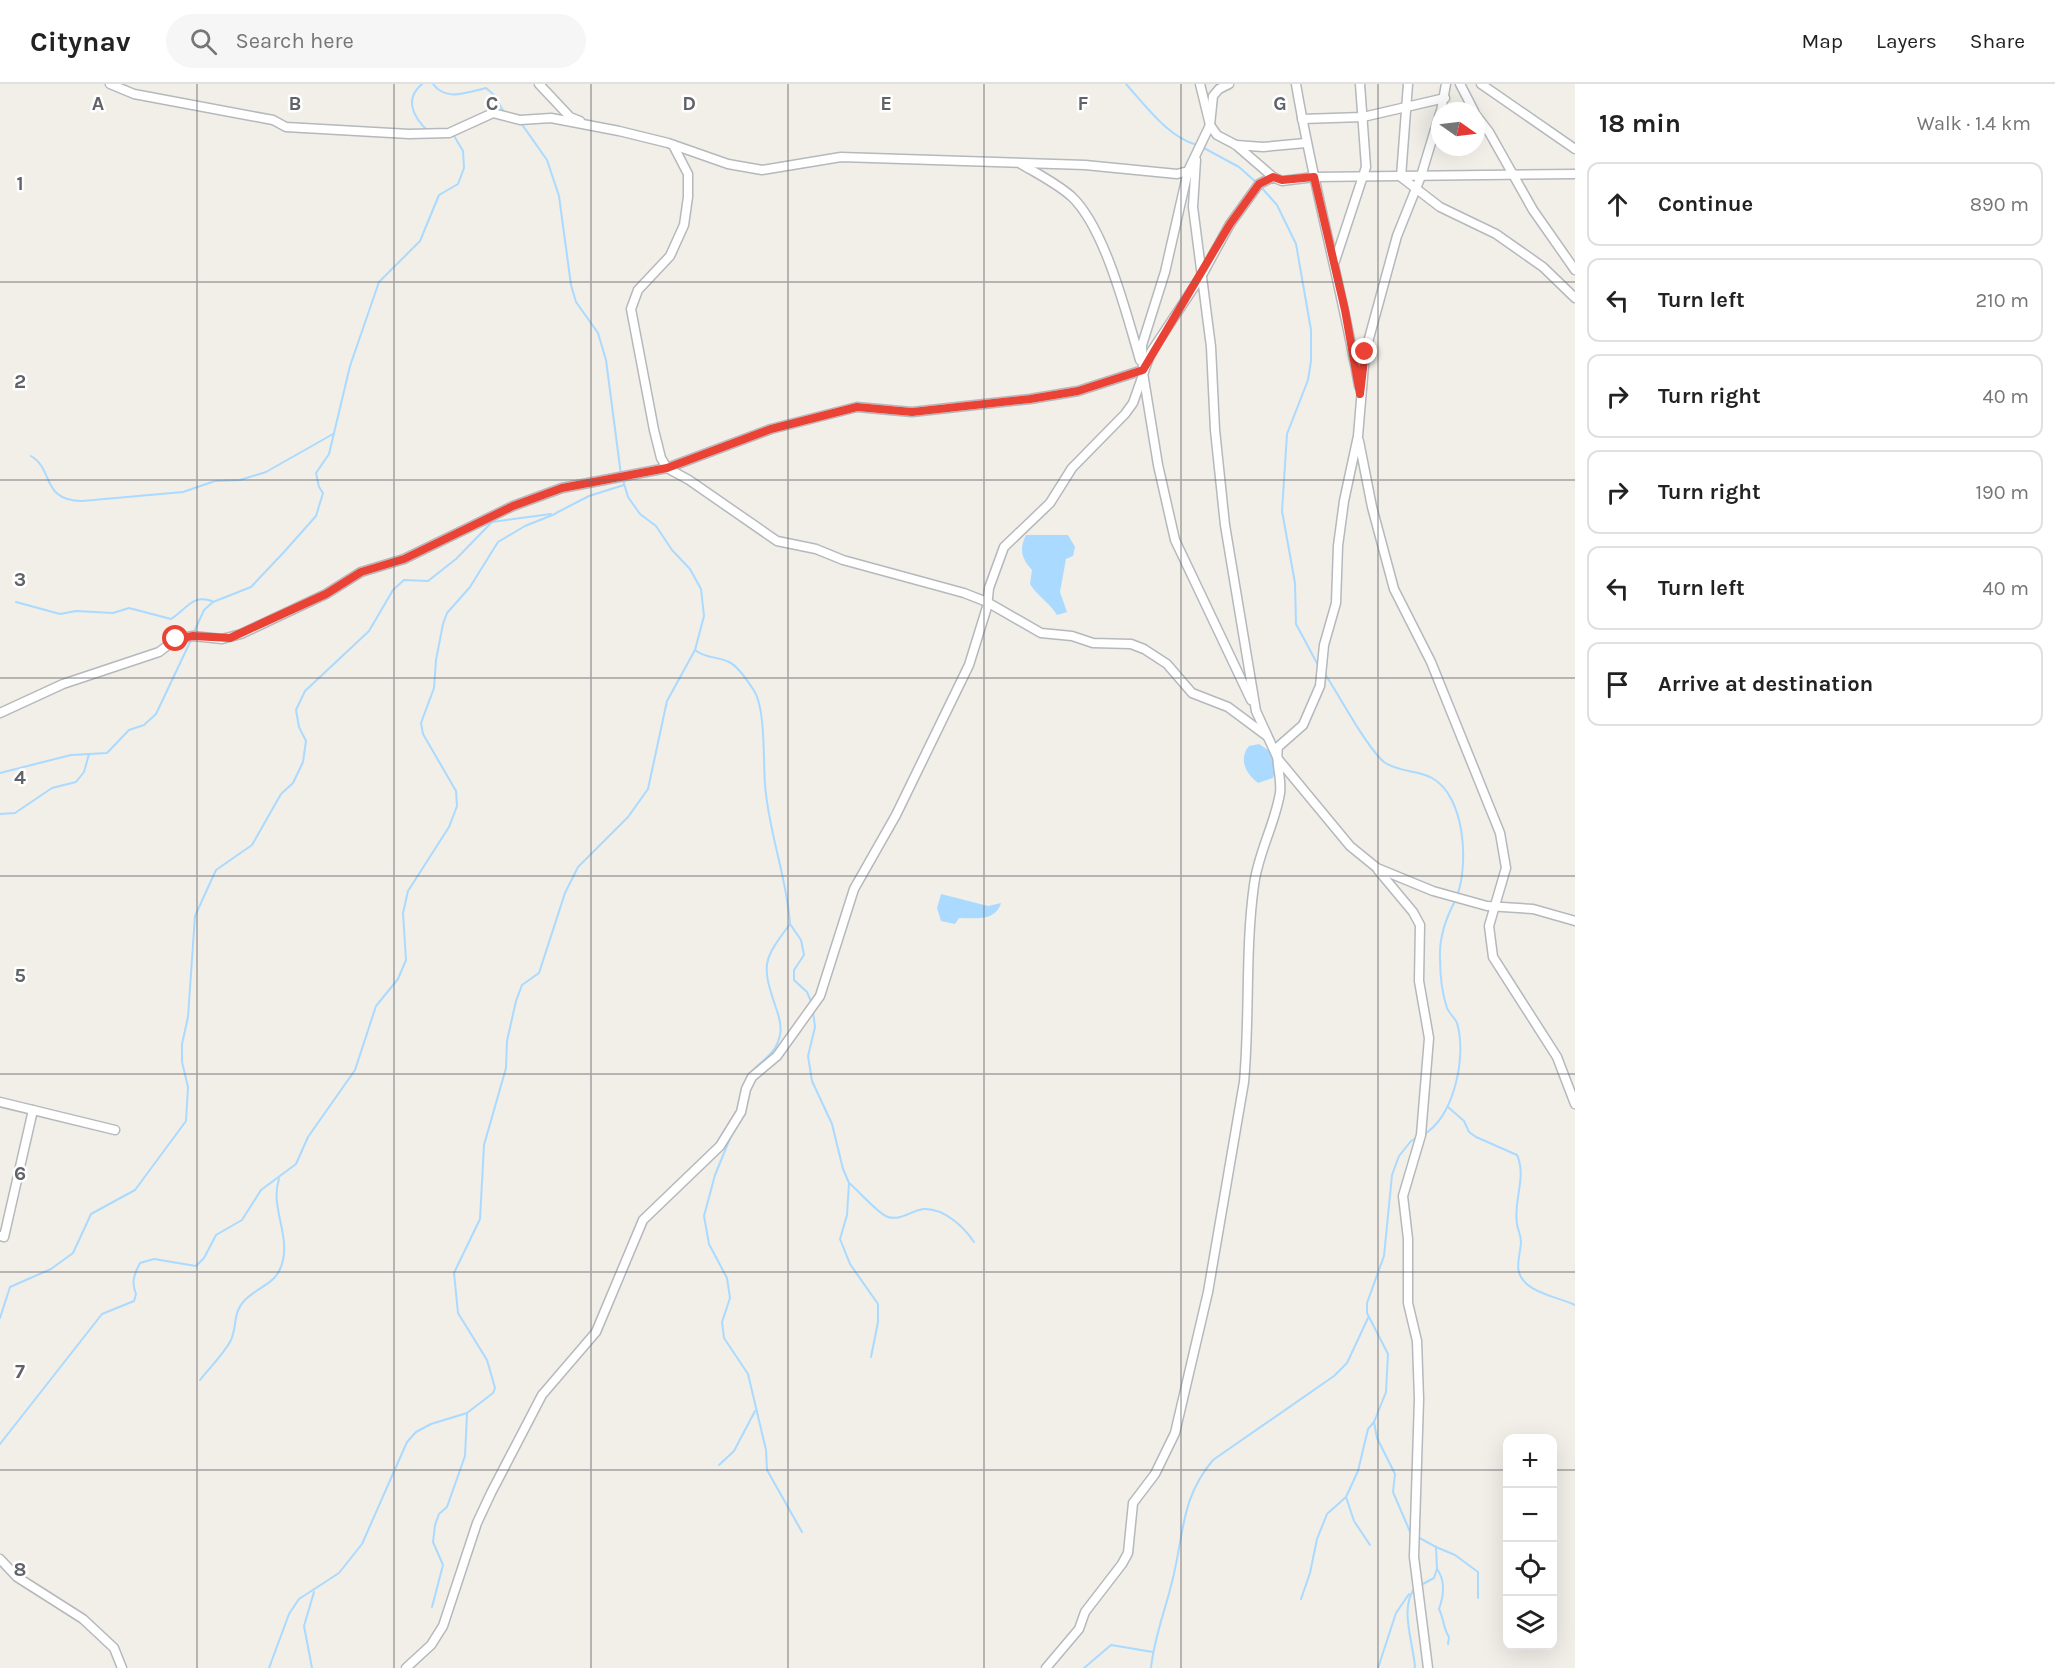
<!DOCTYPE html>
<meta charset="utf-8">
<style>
:root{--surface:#fff;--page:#f6f6f6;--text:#222;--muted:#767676;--line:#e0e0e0}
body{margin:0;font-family:Karla,sans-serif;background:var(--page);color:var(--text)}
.controls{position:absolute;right:18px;bottom:18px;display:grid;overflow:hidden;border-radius:12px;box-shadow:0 6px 24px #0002}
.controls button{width:54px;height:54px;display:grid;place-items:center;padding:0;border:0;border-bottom:2px solid var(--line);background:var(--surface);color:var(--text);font:30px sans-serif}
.compass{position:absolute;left:1431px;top:18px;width:54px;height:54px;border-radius:50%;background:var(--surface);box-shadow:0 6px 24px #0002;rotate:104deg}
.stop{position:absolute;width:18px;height:18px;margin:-14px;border:4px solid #ea4335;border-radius:50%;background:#fff}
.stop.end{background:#ea4335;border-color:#fff;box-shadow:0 2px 6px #0008}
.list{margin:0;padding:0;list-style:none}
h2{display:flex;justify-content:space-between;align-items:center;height:78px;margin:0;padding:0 24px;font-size:26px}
h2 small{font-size:20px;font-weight:400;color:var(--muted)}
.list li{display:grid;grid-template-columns:39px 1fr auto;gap:18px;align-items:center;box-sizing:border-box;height:84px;margin:0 12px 12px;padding:0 12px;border:2px solid var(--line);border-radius:12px}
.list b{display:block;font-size:22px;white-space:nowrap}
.list em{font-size:20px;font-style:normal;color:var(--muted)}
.icon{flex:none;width:33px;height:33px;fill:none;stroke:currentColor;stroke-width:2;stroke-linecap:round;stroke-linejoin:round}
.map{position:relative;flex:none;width:1575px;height:1584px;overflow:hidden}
header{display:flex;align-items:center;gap:36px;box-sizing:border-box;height:84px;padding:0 30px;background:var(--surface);border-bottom:2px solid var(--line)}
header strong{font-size:28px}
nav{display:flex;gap:33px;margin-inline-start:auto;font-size:21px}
.search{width:420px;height:54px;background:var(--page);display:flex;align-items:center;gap:15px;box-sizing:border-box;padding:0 21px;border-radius:33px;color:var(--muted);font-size:22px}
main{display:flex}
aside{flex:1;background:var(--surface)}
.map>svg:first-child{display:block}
.water{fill:#aadaff}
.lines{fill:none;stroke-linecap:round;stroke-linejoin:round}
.stream{stroke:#aadaff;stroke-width:2}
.street-casing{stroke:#b5b8bc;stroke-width:11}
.street{stroke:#fff;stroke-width:8}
.route{stroke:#ea4335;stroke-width:8}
.grid{fill:none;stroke:#5f6368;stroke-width:1.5;stroke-opacity:0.55}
.grid-label{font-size:20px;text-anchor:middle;font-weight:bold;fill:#5f6368;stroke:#fff;stroke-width:5;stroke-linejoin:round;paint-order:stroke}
</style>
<header>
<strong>Citynav</strong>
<div class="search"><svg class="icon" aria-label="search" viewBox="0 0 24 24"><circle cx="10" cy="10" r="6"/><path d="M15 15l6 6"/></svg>Search here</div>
<nav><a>Map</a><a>Layers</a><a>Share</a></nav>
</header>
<main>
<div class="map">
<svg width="1575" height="1584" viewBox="0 0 1575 1584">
<rect width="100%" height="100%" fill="#f1efe8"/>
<g class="water">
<path d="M1026,451H1068L1075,463L1073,472L1066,475L1060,508L1067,528L1057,531C1049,518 1038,513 1030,500L1032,486C1021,474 1019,465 1026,451Z"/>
<path d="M1259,660L1271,668L1275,686L1273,694L1258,699C1246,690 1238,675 1249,662Z"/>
<path d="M941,810L988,822L1001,819C995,838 975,834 959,834L955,840L941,837L937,824Z"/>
</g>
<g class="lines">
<g class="stream">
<path d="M422,0C404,15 413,33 428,47"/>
<path d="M433,0C446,18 468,8 486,4L493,10L504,28"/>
<path d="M1126,0C1146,22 1168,53 1197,61"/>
<path d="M521,39L547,76L559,112L571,201L576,218L598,249L606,276L621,391"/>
<path d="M1202,63L1239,83L1257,99"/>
<path d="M1261,103L1277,121L1296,160L1311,246V277L1308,296L1287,350L1282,427L1295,499L1296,540L1318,581"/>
<path d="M31,372C54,385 41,417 82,417L183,408L215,397L240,396L266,388L333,350"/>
<path d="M556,429L589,412L624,401"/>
<path d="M16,518L60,530L76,527L113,529L129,524L171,535C187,525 192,510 212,517"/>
<path d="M194,548L204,526L213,518L251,503L284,468L316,432L323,409L319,403L316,389L329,370L350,282L379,198L420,157L439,111L458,100L464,84L463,67L453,50"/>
<path d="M695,566C706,575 717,572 729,578C738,582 747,596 753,605C766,623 763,676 765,700C768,747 787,793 790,840C763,876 761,880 776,924C779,932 782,942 780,951C775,977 749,979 742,1006"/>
<path d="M1325,590C1339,611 1367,664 1384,678C1397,688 1418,686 1432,694C1465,712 1469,780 1457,812"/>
<path d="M0,689L71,671L107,669L129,646L144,641L156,630L191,556"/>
<path d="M0,730L15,729L52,704L76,698L84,688L89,670"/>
<path d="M790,840L801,856L804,871L794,886V896L807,908L812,920"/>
<path d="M813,928L815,943L808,972L812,997L832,1040L843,1085L849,1099L847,1131L840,1155L850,1180L878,1220V1238L871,1273"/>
<path d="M1448,1023L1464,1037L1469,1048L1476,1053L1517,1071C1527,1093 1513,1117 1517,1140C1518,1147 1521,1151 1521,1158C1520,1175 1512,1188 1528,1201C1539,1211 1561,1214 1575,1221"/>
<path d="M1423,1051C1454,1033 1467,973 1457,939C1455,934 1449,929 1447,924C1442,909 1440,889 1440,874C1439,854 1446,834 1455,817"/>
<path d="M731,1052L715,1091L704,1132L709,1160L727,1194L730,1214L722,1238L724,1254L748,1290L766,1366L767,1386L802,1448"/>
<path d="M849,1099C859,1107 878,1130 888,1133C901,1137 912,1126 924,1125C944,1124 964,1143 974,1158"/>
<path d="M0,1234L10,1203L51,1185L73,1169L91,1130L135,1106L186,1037L188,1003L182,978V960L188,933L195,832L216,786L252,761L281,710L293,699L303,678L306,657L299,643L296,626L305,607L369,547L393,506L404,496L428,497L456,475L492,438L551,430"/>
<path d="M200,1296C210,1283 224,1270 231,1256C237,1243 233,1228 244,1217C259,1201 278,1201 283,1176C289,1149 270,1121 279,1095"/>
<path d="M0,1360L102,1230L134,1217L136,1210C131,1198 134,1191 140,1179L154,1175L196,1182L204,1174L216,1151L242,1136L261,1106L296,1080L308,1053L355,986L376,922L398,895L406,876L403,829L408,807L449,743L457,722L456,707L423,650L421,639L434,604L436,576L443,540L447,529L470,503L498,458L525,442L555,430"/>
<path d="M719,1381L734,1367L755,1327"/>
<path d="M1346,1413L1354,1437L1370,1461"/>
<path d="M1411,1450L1393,1408L1395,1390L1377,1354L1374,1338L1386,1308L1388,1270L1367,1229V1219L1384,1172L1392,1091L1399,1072L1411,1057L1418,1053"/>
<path d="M1416,1452L1436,1463L1437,1485L1434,1494L1421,1501"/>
<path d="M1436,1463L1455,1471L1478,1488V1514"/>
<path d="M1437,1485C1446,1497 1444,1511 1439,1525C1444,1535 1443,1544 1449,1553L1448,1560"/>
<path d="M1301,1515L1310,1489L1317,1455L1327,1430L1346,1413L1358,1387L1368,1345L1374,1338"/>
<path d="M432,1523L443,1481L433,1458L435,1441L439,1430L447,1423L465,1372L467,1330"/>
<path d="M269,1584L289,1530L299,1515L339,1489L362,1460L407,1358L416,1348L431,1340L467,1329L493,1309L495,1304L487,1276L458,1229L454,1189L480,1135L484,1061L506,984L507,957L516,917L522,901L539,889L565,809L578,783L628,733L648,705L667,617L695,566L704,532L701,505L690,485L672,466L656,442L640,430L628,413L623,396"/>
<path d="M312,1584L304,1542L314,1508"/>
<path d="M1084,1584L1111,1561L1153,1568"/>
<path d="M1151,1584C1154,1554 1165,1527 1172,1498C1184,1452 1180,1415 1213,1376L1334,1292L1347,1279L1368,1234"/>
<path d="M1378,1584L1396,1529L1409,1510"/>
<path d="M1415,1584C1414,1561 1398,1521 1416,1503"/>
</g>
<g class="street-casing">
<g id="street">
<path d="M110,0L134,10L273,36L286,43L409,50L449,49L493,29L520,36L551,34L619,47L668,59L728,80L762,86L841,73L1085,81L1177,90L1188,87L1210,41L1213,12L1219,5L1229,0"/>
<path d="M539,0L570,33L580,37"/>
<path d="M1200,0L1210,41L1217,51L1236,61L1273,93"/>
<path d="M1296,0C1313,101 1341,201 1359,302"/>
<path d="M1408,0L1401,93L1440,123L1496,150L1543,183L1575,214"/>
<path d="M1460,0L1474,27"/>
<path d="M1481,0L1575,65"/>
<path d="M1441,27L1446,0"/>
<path d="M1476,31L1489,48L1533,126L1575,186"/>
<path d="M1302,35L1363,33L1445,14"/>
<path d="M673,61L688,90V113L684,141L670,172L638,206L631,225L654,346L661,374L667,384L689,396L777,457L816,465L843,476L964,509L987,518L1041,549L1072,552L1093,559L1131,560L1144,565L1167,580L1192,609L1228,623L1267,652"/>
<path d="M1236,61L1263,63L1306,59"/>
<path d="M1196,76L1193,123L1211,263L1215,346L1225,441L1256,627L1278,675L1350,762L1377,784L1433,807L1487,822L1533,825L1575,837"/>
<path d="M1021,80C1038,90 1056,99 1071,112C1105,143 1127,232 1140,276"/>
<path d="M1335,177L1366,83L1360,0"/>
<path d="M1143,289L1158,381L1175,456L1251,616"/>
<path d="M1359,357L1372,423L1394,505L1431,578L1500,749L1506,784L1489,842L1493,873L1557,973L1575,1020"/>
<path d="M0,629L63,600L159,568L176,555L193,552L222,555L241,550L326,510L361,488L404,475L513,422L562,404L667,384L771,345L857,323L912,328L1030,315L1078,307L1143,286L1142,261L1165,188L1188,87"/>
<path d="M1378,786L1413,828L1420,841L1419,897L1429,954L1421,1051L1403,1112L1408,1155V1219L1417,1257L1419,1315L1414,1473L1428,1584"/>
<path d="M0,1018L115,1046"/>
<path d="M0,1152L4,1153L33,1026"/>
<path d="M0,1475L17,1493L83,1535L114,1564L122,1584"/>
<path d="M406,1584L431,1561L443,1542L477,1439L491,1409L542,1311L596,1248L643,1136L720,1062L741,1028L746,1005L752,993L777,972L820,912L854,805L896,731L969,581L987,523L989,504L1004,463L1050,419L1072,384L1125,330L1133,319L1151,268L1202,191L1230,140L1259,100L1273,93L1282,97L1314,93L1575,90"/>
<path d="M1046,1584L1079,1545L1085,1528L1122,1480L1128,1469L1133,1419L1155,1390L1175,1349L1208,1208L1244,998C1250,932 1245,866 1254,801C1258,769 1275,740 1280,709C1282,693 1275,679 1278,663L1303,641L1320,602L1324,561L1336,519L1338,462L1344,417L1358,352L1365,269L1397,152L1421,92L1440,29"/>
</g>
</g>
<use href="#street" class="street"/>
</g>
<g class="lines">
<path class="route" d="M176,555L193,552L230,554L326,510L361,488L404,475L513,422L562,404L667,384L771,345L857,323L912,328L1030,315L1078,307L1143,286L1230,140L1259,100L1273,93L1282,96L1314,93L1345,226L1360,310L1365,268"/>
</g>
<path class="grid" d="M197,0V1584M394,0V1584M591,0V1584M788,0V1584M984,0V1584M1181,0V1584M1378,0V1584M0,198H1575M0,396H1575M0,594H1575M0,792H1575M0,990H1575M0,1188H1575M0,1386H1508M1552,1386H1575"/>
<g class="grid-label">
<text x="98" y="26">A</text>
<text x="295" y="26">B</text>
<text x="492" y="26">C</text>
<text x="689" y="26">D</text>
<text x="886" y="26">E</text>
<text x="1083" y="26">F</text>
<text x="1280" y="26">G</text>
<text x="20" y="106">1</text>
<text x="20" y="304">2</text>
<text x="20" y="502">3</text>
<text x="20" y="700">4</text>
<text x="20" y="898">5</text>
<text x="20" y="1096">6</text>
<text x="20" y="1294">7</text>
<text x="20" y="1492">8</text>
</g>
</svg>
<div class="controls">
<button>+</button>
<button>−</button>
<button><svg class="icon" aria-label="locate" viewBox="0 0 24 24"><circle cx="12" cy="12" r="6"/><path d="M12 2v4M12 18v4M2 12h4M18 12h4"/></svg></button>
<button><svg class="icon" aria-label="layers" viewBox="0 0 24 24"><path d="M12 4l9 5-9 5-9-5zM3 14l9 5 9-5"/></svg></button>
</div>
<svg class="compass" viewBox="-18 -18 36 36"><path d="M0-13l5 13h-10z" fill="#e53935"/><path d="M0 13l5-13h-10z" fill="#767676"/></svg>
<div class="stop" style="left:176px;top:555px"></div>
<div class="stop end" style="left:1365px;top:268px"></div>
</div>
<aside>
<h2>18 min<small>Walk · 1.4 km</small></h2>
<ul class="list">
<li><svg class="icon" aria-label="ahead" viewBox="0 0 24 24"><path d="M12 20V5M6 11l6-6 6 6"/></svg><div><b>Continue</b></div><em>890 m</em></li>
<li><svg class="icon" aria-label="left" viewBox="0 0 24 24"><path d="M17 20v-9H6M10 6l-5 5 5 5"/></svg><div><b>Turn left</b></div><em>210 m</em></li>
<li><svg class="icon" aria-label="right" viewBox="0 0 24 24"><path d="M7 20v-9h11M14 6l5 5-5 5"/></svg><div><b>Turn right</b></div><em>40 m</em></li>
<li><svg class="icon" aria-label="right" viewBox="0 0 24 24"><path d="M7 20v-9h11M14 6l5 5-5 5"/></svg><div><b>Turn right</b></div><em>190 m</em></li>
<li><svg class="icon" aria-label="left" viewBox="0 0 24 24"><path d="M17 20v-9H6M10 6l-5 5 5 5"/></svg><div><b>Turn left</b></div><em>40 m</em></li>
<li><svg class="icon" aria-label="arrive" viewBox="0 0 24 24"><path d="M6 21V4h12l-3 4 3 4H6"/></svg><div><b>Arrive at destination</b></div></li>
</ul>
</aside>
</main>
